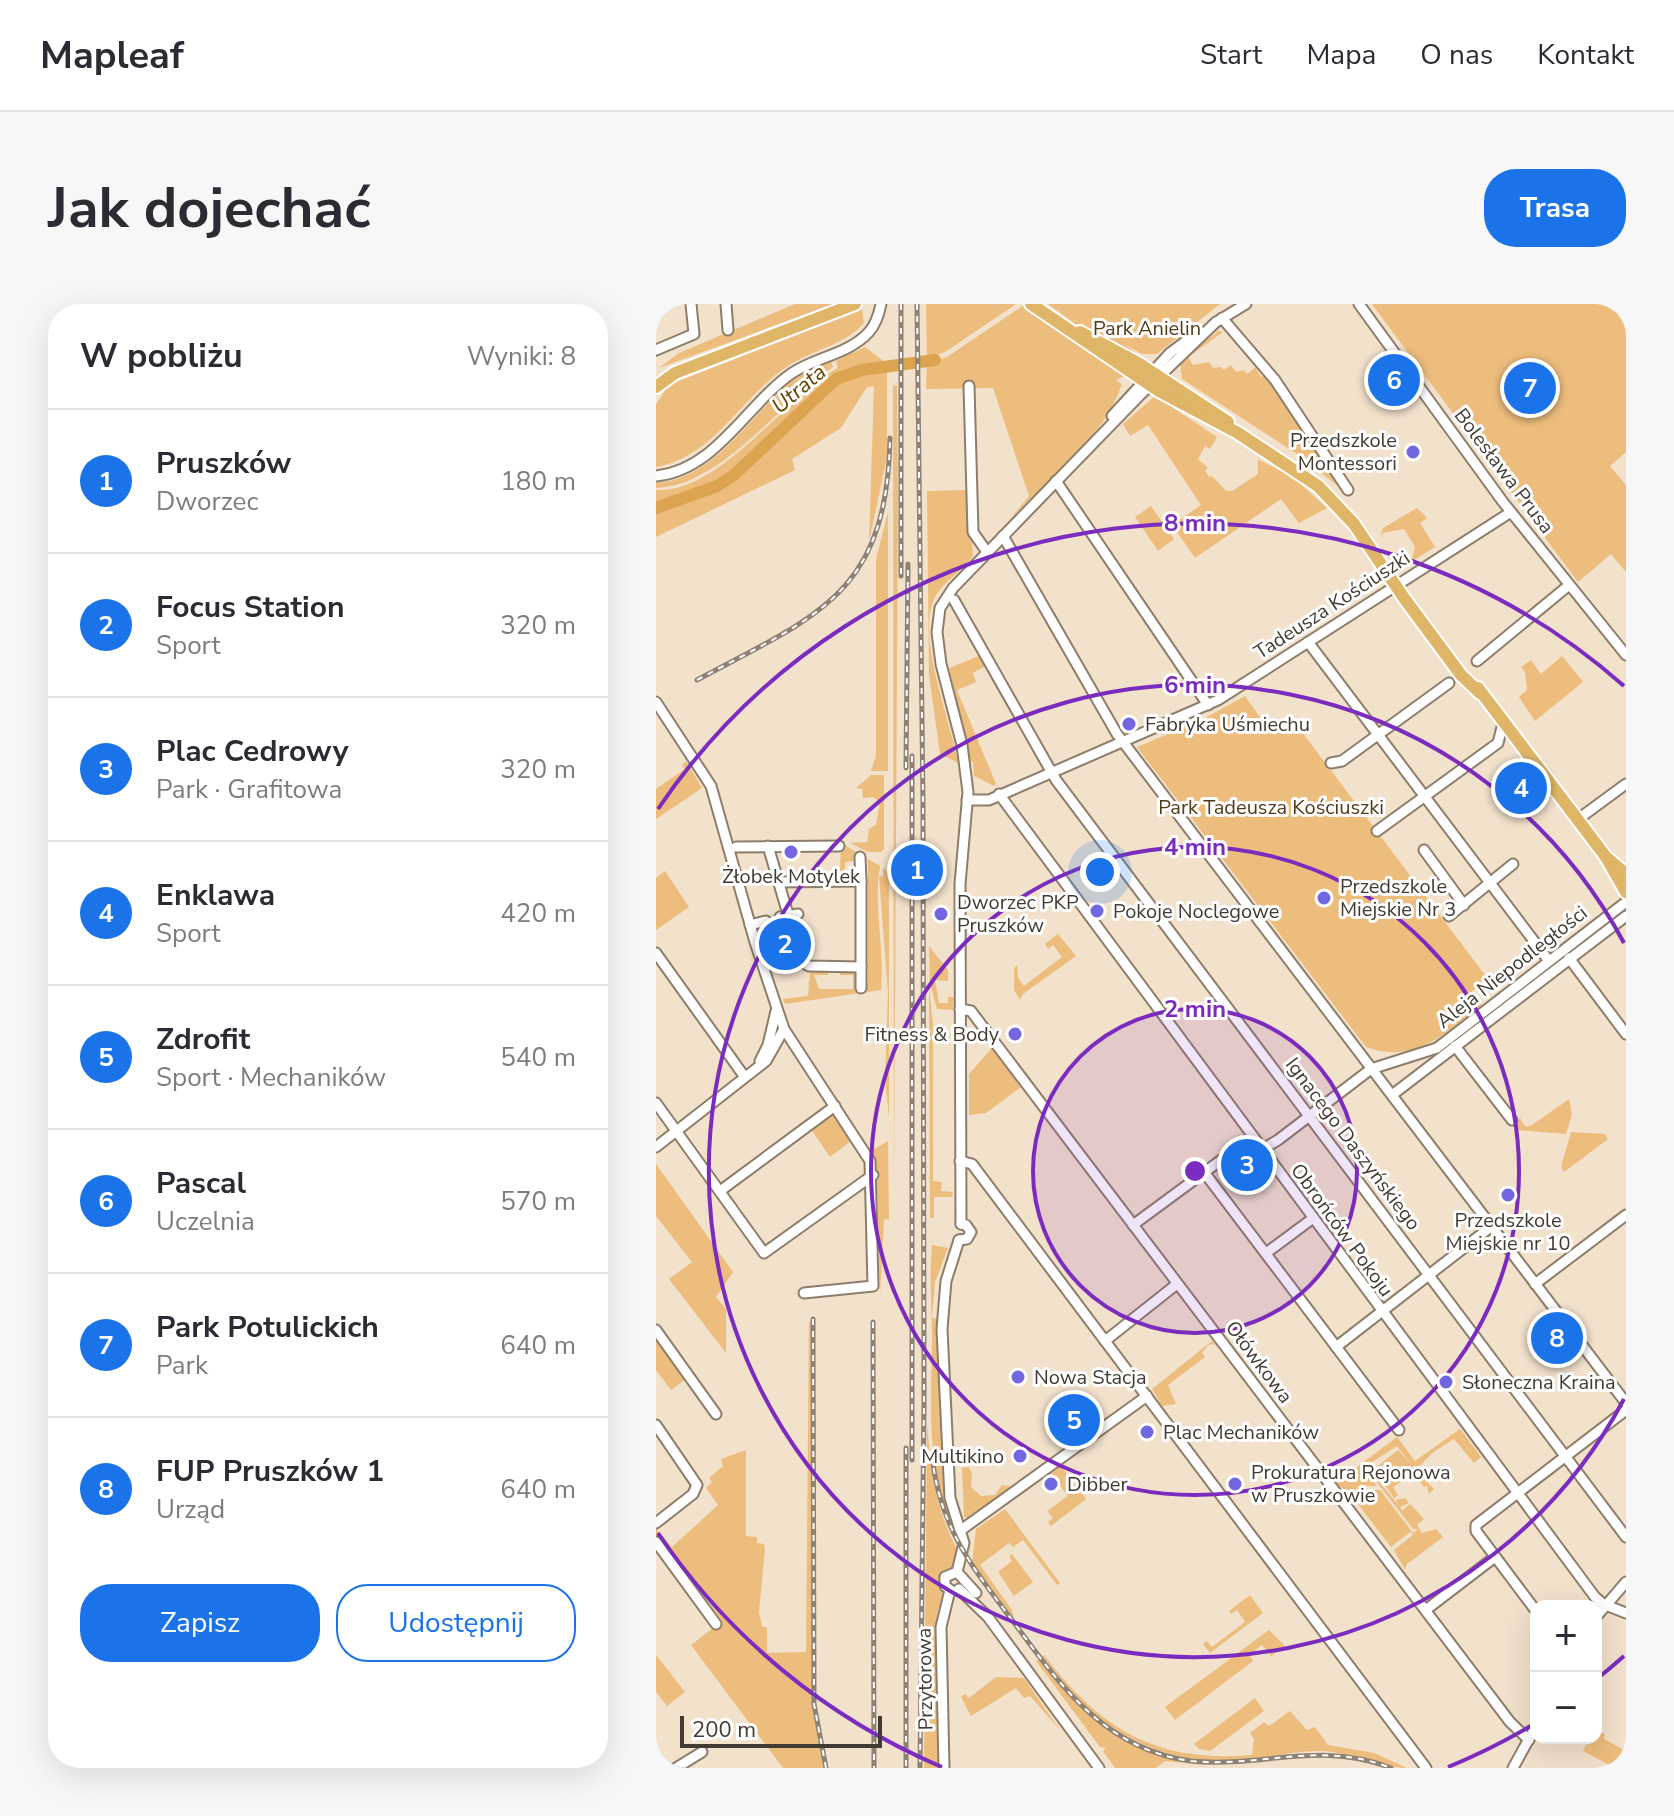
<!DOCTYPE html>
<html lang="pl">
<meta charset="utf-8">
<style>
:root{--surface:#fff;--page:#f7f7f7;--text:#2b2b33;--muted:#7c7c81;--line:#e1e1e2;--accent:#1a73e8}
body{margin:0;font-family:"Nunito Sans",sans-serif;background:var(--page);color:var(--text)}
.controls{position:absolute;right:24px;bottom:24px;display:grid;overflow:hidden;border-radius:16px;box-shadow:0 8px 32px #0002}
.controls button{width:72px;height:72px;display:grid;place-items:center;padding:0;border:0;border-bottom:2px solid var(--line);background:var(--surface);color:var(--text);font:40px sans-serif}
.scale{position:absolute;left:24px;bottom:20px;width:202px;box-sizing:border-box;padding-left:8px;border:4px solid #423b33;border-top:0;font-size:22px;line-height:28px;white-space:nowrap;color:#423b33;-webkit-text-stroke:6px #fff;paint-order:stroke}
.you{position:absolute;left:444px;top:568px;width:28px;height:28px;margin:-20px;border:6px solid #fff;border-radius:50%;background:#1a73e8;box-shadow:0 0 0 12px #1a73e833}
.badge{display:grid;place-items:center;width:52px;height:52px;border-radius:50%;background:var(--accent);color:#fff;font-size:26px;font-weight:700}
.pin{position:absolute;translate:-50% -50%;border:4px solid #fff;box-shadow:0 2px 8px #0006}
.list{margin:0;padding:0;list-style:none}
h2{display:flex;justify-content:space-between;align-items:center;height:104px;margin:0;padding:0 32px;font-size:34px}
h2 small{font-size:26px;font-weight:400;color:var(--muted)}
.list li{display:grid;grid-template-columns:52px 1fr auto;gap:24px;align-items:center;box-sizing:border-box;height:144px;padding:0 32px;border-top:2px solid var(--line)}
.list b{display:block;font-size:30px;white-space:nowrap}
.list p{margin:0;font-size:26px;white-space:nowrap;color:var(--muted)}
.list em{font-size:26px;font-style:normal;color:var(--muted)}
.actions{display:flex;gap:16px;padding:24px 32px}
.actions a{flex:1;padding:18px 0;border:2px solid var(--accent);border-radius:32px;text-align:center;font-size:28px;color:var(--accent)}
.actions .main{background:var(--accent);color:#fff}
.map{position:relative;flex:none;width:970px;height:1464px;overflow:hidden;border-radius:32px}
header{display:flex;align-items:center;gap:48px;box-sizing:border-box;height:112px;padding:0 40px;background:var(--surface);border-bottom:2px solid var(--line)}
header strong{font-size:38px}
nav{display:flex;gap:44px;margin-inline-start:auto;font-size:28px}
.intro{display:flex;align-items:center;justify-content:space-between;box-sizing:border-box;height:192px;padding:0 48px}
h1{margin:0;font-size:56px}
.button{padding:20px 36px;border-radius:32px;background:var(--accent);color:#fff;font-size:28px;font-weight:700}
main{display:flex;gap:48px;padding:0 48px}
aside{flex:1;background:var(--surface);border-radius:32px;box-shadow:0 8px 32px #0002}
.map>svg:first-child{display:block}
.green{fill:#edbd7d}
.lines{fill:none;stroke-linecap:round;stroke-linejoin:round}
.river{stroke:#dca351;stroke-width:12}
.minor-casing{stroke:#8d7e6b;stroke-width:13}
.major-casing{stroke:#fff;stroke-width:16}
.minor{stroke:#fff;stroke-width:9}
.major{stroke:#dfb668;stroke-width:12}
.rail-casing{stroke:#8d8274;stroke-width:5}
.rail{stroke:#fff;stroke-width:2;stroke-dasharray:6;stroke-linecap:butt}
.ring{fill:none;stroke:#7b2cbf;stroke-width:4}
.poi-dot{fill:#7266e1;stroke:#fff;stroke-width:3}
.labels{text-anchor:middle;dominant-baseline:central;stroke-width:6;stroke-linejoin:round;paint-order:stroke}
.park-label{font-size:20px;fill:#523a17;stroke:#fff}
.poi-label{font-size:20px;fill:#423b33;stroke:#fff;text-anchor:start}
.street-label{font-size:20px;fill:#423b33;stroke:#fff}
.water-label{font-size:22px;font-style:italic;fill:#684300;stroke:#fff}
.centre{fill:#7b2cbf;stroke:#fff;stroke-width:4}
.ring-label{font-size:24px;text-anchor:middle;font-weight:bold;fill:#7b2cbf;stroke:#fff;stroke-width:6;stroke-linejoin:round;paint-order:stroke}
</style>
<header>
<strong>Mapleaf</strong>
<nav><a>Start</a><a>Mapa</a><a>O nas</a><a>Kontakt</a></nav>
</header>
<div class="intro"><h1>Jak dojechać</h1><a class="button">Trasa</a></div>
<main>
<aside>
<h2>W pobliżu<small>Wyniki: 8</small></h2>
<ul class="list">
<li><span class="badge">1</span><div><b>Pruszków</b><p>Dworzec</p></div><em>180 m</em></li>
<li><span class="badge">2</span><div><b>Focus Station</b><p>Sport</p></div><em>320 m</em></li>
<li><span class="badge">3</span><div><b>Plac Cedrowy</b><p>Park · Grafitowa</p></div><em>320 m</em></li>
<li><span class="badge">4</span><div><b>Enklawa</b><p>Sport</p></div><em>420 m</em></li>
<li><span class="badge">5</span><div><b>Zdrofit</b><p>Sport · Mechaników</p></div><em>540 m</em></li>
<li><span class="badge">6</span><div><b>Pascal</b><p>Uczelnia</p></div><em>570 m</em></li>
<li><span class="badge">7</span><div><b>Park Potulickich</b><p>Park</p></div><em>640 m</em></li>
<li><span class="badge">8</span><div><b>FUP Pruszków 1</b><p>Urząd</p></div><em>640 m</em></li>
</ul>
<div class="actions"><a class="main">Zapisz</a><a>Udostępnij</a></div>
</aside>
<div class="map">
<svg width="970" height="1464" viewBox="0 0 970 1464">
<rect width="100%" height="100%" fill="#f2e1cb"/>
<g class="green">
<path d="M139,0H177L3,64L23,49Z"/>
<path d="M270,0H360L289,48L271,55Z"/>
<path d="M392,0H564L501,50H486L468,40L482,50L480,53L429,27Z"/>
<path d="M716,0H963L966,3L970,0L961,8L970,21V148L954,162L970,181V268L955,250L922,278Z"/>
<path d="M368,1L469,71L460,77L466,80C449,133 392,175 354,215L373,192L337,84L270,85L271,60L291,53Z"/>
<path d="M206,5L208,19C189,41 156,46 132,62C85,92 59,153 0,163V100L13,81Z"/>
<path d="M562,27L567,28L532,53L537,61L553,58L557,64L565,63L568,66L575,61L580,68L588,66L591,70L600,63L597,59L604,61L600,65L605,73L610,70L691,189L641,150L526,75L524,58Z"/>
<path d="M209,43L230,59L180,72L162,85L73,171L40,188L0,201V186C64,189 128,94 182,64L180,57Z"/>
<path d="M175,57L177,63C125,98 64,183 0,184V179C57,175 91,116 131,81C144,70 159,64 175,57Z"/>
<path d="M231,64V153L213,238L218,82L211,83L185,124L136,155L139,166L0,233V206L58,186L78,174L172,83L190,73Z"/>
<path d="M237,81L241,82L242,190L238,878Z"/>
<path d="M499,92L561,133L554,145L549,142L542,155L552,164L549,166L553,173L556,172L570,187H576L602,170V155L638,174L671,204L643,219L625,195L539,254L516,221L545,201L492,121L474,132L467,120Z"/>
<path d="M309,186L313,188L317,252C307,266 287,278 279,293C259,332 295,416 302,459L284,450L273,371L271,187Z"/>
<path d="M495,202L518,235L502,247L479,213Z"/>
<path d="M761,204L771,214L764,219L779,243L755,258L759,243L748,225L726,229L727,233L725,230L727,224Z"/>
<path d="M232,208V467H215L220,451V255Z"/>
<path d="M323,352L329,362L317,369L320,378L301,386L340,480L338,482L318,472L317,458H314L293,364Z"/>
<path d="M906,352L927,378L879,417L863,393L871,386L869,368L865,363L875,356L885,370Z"/>
<path d="M589,392L615,429L637,416L832,675L816,687L826,701C789,729 758,761 710,743L481,443L549,414Z"/>
<path d="M30,457L46,484L0,515V485L29,465L26,461Z"/>
<path d="M215,471H228V545L225,548H212L194,539L211,538L213,525L220,521L224,498L217,493L207,494L206,485L200,484Z"/>
<path d="M185,539L224,562C217,599 229,645 225,686L129,700L127,695L152,692L154,667H172V671H158L163,685H197V671H184V667H201L207,681L212,680V555L189,558V568H184Z"/>
<path d="M227,564L233,568V814L229,774L232,689L223,572H227Z"/>
<path d="M9,567L33,603L0,626V574Z"/>
<path d="M402,630L420,652L367,690L364,696L358,686V664L361,661L362,674L368,682L406,653L397,641L392,645L389,640Z"/>
<path d="M273,642L292,666V677L279,676L283,699H292V693H298L297,706L281,705L274,680Z"/>
<path d="M273,684L277,719V877L286,878L285,887L297,888L296,893H278V914H274Z"/>
<path d="M336,744L365,783L330,809L313,811V770Z"/>
<path d="M913,795L916,810L910,830L862,826L857,821L869,809L864,815L870,823L876,821Z"/>
<path d="M176,810L195,837L174,853L155,825Z"/>
<path d="M915,828L949,830L952,835L908,868L905,863Z"/>
<path d="M232,837L233,915L228,916L224,991L221,878L215,847Z"/>
<path d="M0,860L77,968L60,993L70,1005V1049L13,975L36,958L0,912Z"/>
<path d="M276,941L292,944L279,978L276,1014L283,1015L290,1197L304,1242C269,1178 275,1104 276,1034C276,1003 273,972 276,941Z"/>
<path d="M156,1017L157,1386L169,1464H127L35,1341L66,1317L49,1293L45,1294L0,1234V1223L2,1221V1227L16,1243L62,1201L50,1184L56,1178L53,1174L67,1162L65,1155L90,1146V1232L101,1233V1239L108,1240L109,1245L103,1308L106,1322L111,1324V1349L150,1348L153,1018Z"/>
<path d="M0,1033L31,1074L15,1086L0,1066Z"/>
<path d="M556,1037L570,1056L558,1040L552,1041L546,1049L549,1053L512,1081L520,1100L506,1102L496,1085Z"/>
<path d="M271,1119C275,1166 280,1208 303,1249L298,1262L286,1272L287,1287L281,1310L284,1464H268Z"/>
<path d="M804,1125L825,1153L818,1159L798,1135L776,1149L763,1163L756,1162L778,1185L773,1190L771,1182L768,1183L759,1172L754,1176L751,1173L737,1183L742,1191L738,1194L718,1165L742,1146L755,1160L741,1142L707,1164L721,1182H710L696,1192L680,1179L741,1133L759,1157Z"/>
<path d="M405,1162L430,1195L395,1222L392,1218L397,1214L391,1207L412,1192L395,1170Z"/>
<path d="M313,1163L316,1169L315,1183L325,1192L339,1191L346,1181L357,1183L316,1215L308,1213L306,1164Z"/>
<path d="M715,1167L742,1201L740,1196L749,1194L753,1199L744,1203L746,1207L754,1200L768,1215L761,1221L766,1229L780,1225L787,1233L751,1260L749,1266L738,1246L757,1231L754,1228L735,1243L698,1195L713,1186H724L757,1229L762,1225H757L713,1168Z"/>
<path d="M349,1205L404,1279L401,1281L367,1236L357,1243L353,1239L324,1261L356,1306L359,1318L316,1259L320,1225Z"/>
<path d="M356,1250L377,1278L358,1292L342,1268L356,1257L353,1252Z"/>
<path d="M594,1291L607,1309L554,1349L547,1340L551,1337L556,1343L589,1318L581,1306L575,1310L573,1307Z"/>
<path d="M613,1326L629,1342L615,1352L606,1341L593,1351L597,1357L519,1416L509,1403Z"/>
<path d="M0,1351L29,1388L11,1402L0,1388Z"/>
<path d="M388,1351C445,1426 500,1459 596,1451L598,1435L594,1429L608,1418L613,1422L634,1407L651,1426L659,1423L672,1441L718,1449L751,1464C725,1464 696,1449 667,1447C637,1446 606,1456 576,1457C493,1460 432,1417 385,1353Z"/>
<path d="M383,1355C432,1419 470,1446 549,1461L509,1457L500,1464H459L447,1447L450,1444L444,1443L380,1357Z"/>
<path d="M340,1373L368,1374L404,1426L374,1392L368,1394L360,1384L315,1412L305,1393L309,1390L313,1394Z"/>
<path d="M599,1394L608,1407L554,1447L543,1445L538,1440Z"/>
<path d="M940,1425L949,1430L948,1435L970,1447V1464H959L927,1447L932,1437L929,1434H940Z"/>
</g>
<g class="lines">
<path class="river" d="M0,204L61,182L78,171L180,75L206,66L279,56"/>
<g class="minor-casing">
<g id="minor">
<path d="M70,0L72,26"/>
<path d="M703,0L847,198L970,351"/>
<path d="M566,14L619,76L692,186"/>
<path d="M562,17L590,0"/>
<path d="M0,46L38,30L35,0"/>
<path d="M313,82L317,228L331,248"/>
<path d="M456,112L514,49L542,28"/>
<path d="M0,172C60,166 90,101 136,69C160,53 193,50 213,28C220,20 223,10 225,0"/>
<path d="M400,177L552,401"/>
<path d="M347,232L461,430L970,1099"/>
<path d="M298,296L400,476L970,1233"/>
<path d="M652,338L893,657"/>
<path d="M821,357L912,282"/>
<path d="M0,398L55,482L99,638L128,725L214,857L217,982L148,989"/>
<path d="M675,459L686,457L793,379"/>
<path d="M343,490L939,1293L947,1300L970,1309"/>
<path d="M311,496H333L562,396L855,208"/>
<path d="M921,516L970,480"/>
<path d="M721,527L842,439L847,419"/>
<path d="M112,542L146,658L153,662L205,663"/>
<path d="M80,543L183,542"/>
<path d="M768,546L808,601"/>
<path d="M205,577V684"/>
<path d="M122,578L205,577L204,553"/>
<path d="M793,612L857,560"/>
<path d="M124,613L142,610"/>
<path d="M94,621L110,617"/>
<path d="M0,649L88,772"/>
<path d="M913,654L970,730"/>
<path d="M304,705L315,707L854,1418L873,1436"/>
<path d="M799,742L856,816"/>
<path d="M104,757L112,741L120,707"/>
<path d="M736,791L970,612"/>
<path d="M0,799L108,949L217,871"/>
<path d="M0,843L110,757L128,725"/>
<path d="M304,857L316,860L770,1464"/>
<path d="M548,868L743,1126"/>
<path d="M64,887L179,802"/>
<path d="M305,920L304,580L312,488L306,441L285,360L281,328L284,304L297,284L484,91L560,18"/>
<path d="M477,921L576,848L605,846L622,836L715,765L781,744L970,598"/>
<path d="M303,936L311,935L315,928L310,921L305,920"/>
<path d="M610,949L656,915"/>
<path d="M879,980L970,911"/>
<path d="M0,1026L60,1110"/>
<path d="M449,1037L521,980"/>
<path d="M680,1043L836,922"/>
<path d="M0,1121L41,1181L37,1190L0,1219"/>
<path d="M305,1226L491,1092"/>
<path d="M0,1238L60,1320"/>
<path d="M301,1268L308,1239L294,1194L286,1025L290,977L303,936"/>
<path d="M301,1268L320,1289"/>
<path d="M303,1285L332,1313L443,1464"/>
<path d="M296,1287L289,1282V1273L301,1268"/>
<path d="M771,1305L839,1253"/>
<path d="M880,1307L820,1227V1221L970,1106"/>
<path d="M940,1313L970,1278"/>
<path d="M20,1464L46,1448"/>
<path d="M288,1464L285,1323L294,1286"/>
<path d="M857,1464L880,1422"/>
</g>
</g>
<g class="major-casing">
<g id="major">
<path d="M375,0L503,87L582,129L662,182L698,220L748,294L805,371L824,389"/>
<path d="M424,28L482,59L572,118"/>
<path d="M0,83L19,69L199,0"/>
<path d="M822,384L950,553L970,588"/>
<path d="M950,553L970,570"/>
</g>
</g>
<use href="#minor" class="minor"/>
<use href="#major" class="major"/>
<g class="rail-casing">
<g id="rail">
<path d="M245,0V272"/>
<path d="M261,0L267,500L268,1098L264,1464"/>
<path d="M41,376C162,311 231,291 234,134"/>
<path d="M256,452V1156"/>
<path d="M250,464L252,260"/>
<path d="M157,1015L158,1400L170,1464"/>
<path d="M217,1018L218,1464"/>
<path d="M250,1144V1464"/>
<path d="M276,1152C284,1227 319,1266 362,1324C408,1387 453,1446 535,1457C606,1464 664,1436 735,1464"/>
</g>
</g>
<use href="#rail" class="rail"/>
</g>
<circle cx="539" cy="867" r="162" fill="#7b2cbf" fill-opacity=".12"/>
<g class="ring">
<circle cx="539" cy="867" r="162"/>
<circle cx="539" cy="867" r="324"/>
<path d="M968 1095A486 486 0 1 1 968 639"/>
<path d="M968 1352A648 648 0 0 1 942 1374M878 1420A648 648 0 0 1 792 1463M286 1463A648 648 0 0 1 2 1229M2 505A648 648 0 0 1 968 382"/>
</g>
<g class="poi-dot">
<circle cx="757" cy="148" r="8"/>
<circle cx="473" cy="420" r="8"/>
<circle cx="135" cy="548" r="8"/>
<circle cx="668" cy="594" r="8"/>
<circle cx="441" cy="607" r="8"/>
<circle cx="285" cy="610" r="8"/>
<circle cx="359" cy="730" r="8"/>
<circle cx="852" cy="891" r="8"/>
<circle cx="362" cy="1073" r="8"/>
<circle cx="790" cy="1078" r="8"/>
<circle cx="491" cy="1128" r="8"/>
<circle cx="364" cy="1152" r="8"/>
<circle cx="395" cy="1180" r="8"/>
<circle cx="579" cy="1180" r="8"/>
</g>
<g class="labels">
<g class="park-label">
<text x="491" y="24">Park Anielin</text>
<text x="615" y="503">Park Tadeusza Kościuszki</text>
</g>
<g class="poi-label">
<text x="741" y="136" text-anchor="end">Przedszkole<tspan x="741" dy="23">Montessori</tspan></text>
<text x="489" y="420">Fabryka Uśmiechu</text>
<text x="135" y="572" text-anchor="middle">Żłobek Motylek</text>
<text x="684" y="582">Przedszkole<tspan x="684" dy="23">Miejskie Nr 3</tspan></text>
<text x="301" y="598">Dworzec PKP<tspan x="301" dy="23">Pruszków</tspan></text>
<text x="457" y="607">Pokoje Noclegowe</text>
<text x="343" y="730" text-anchor="end">Fitness &amp; Body</text>
<text x="852" y="916" text-anchor="middle">Przedszkole<tspan x="852" dy="23">Miejskie nr 10</tspan></text>
<text x="378" y="1073">Nowa Stacja</text>
<text x="806" y="1078">Słoneczna Kraina</text>
<text x="507" y="1128">Plac Mechaników</text>
<text x="348" y="1152" text-anchor="end">Multikino</text>
<text x="595" y="1168">Prokuratura Rejonowa<tspan x="595" dy="23">w Pruszkowie</tspan></text>
<text x="411" y="1180">Dibber</text>
</g>
<g class="street-label">
<text transform="translate(848 167) rotate(53)">Bolesława Prusa</text>
<text transform="translate(676 301) rotate(-33)">Tadeusza Kościuszki</text>
<text transform="translate(856 663) rotate(-38)">Aleja Niepodległości</text>
<text transform="translate(697 840) rotate(53)">Ignacego Daszyńskiego</text>
<text transform="translate(686 926) rotate(54)">Obrońców Pokoju</text>
<text transform="translate(603 1058) rotate(53)">Ołówkowa</text>
<text transform="translate(269 1375) rotate(-91)">Przytorowa</text>
</g>
<g class="water-label">
<text transform="translate(143 85) rotate(-40)">Utrata</text>
</g>
</g>
<circle cx="539" cy="867" r="12" class="centre"/>
<g class="ring-label">
<text x="539" y="227">8 min</text>
<text x="539" y="389">6 min</text>
<text x="539" y="551">4 min</text>
<text x="539" y="713">2 min</text>
</g>
</svg>
<div class="controls">
<button>+</button>
<button>−</button>
</div>
<div class="scale">200 m</div>
<div class="you"></div>
<div class="pin badge" style="left:261px;top:566px">1</div>
<div class="pin badge" style="left:129px;top:640px">2</div>
<div class="pin badge" style="left:591px;top:861px">3</div>
<div class="pin badge" style="left:865px;top:484px">4</div>
<div class="pin badge" style="left:418px;top:1116px">5</div>
<div class="pin badge" style="left:738px;top:76px">6</div>
<div class="pin badge" style="left:874px;top:84px">7</div>
<div class="pin badge" style="left:901px;top:1034px">8</div>
</div>
</main>
